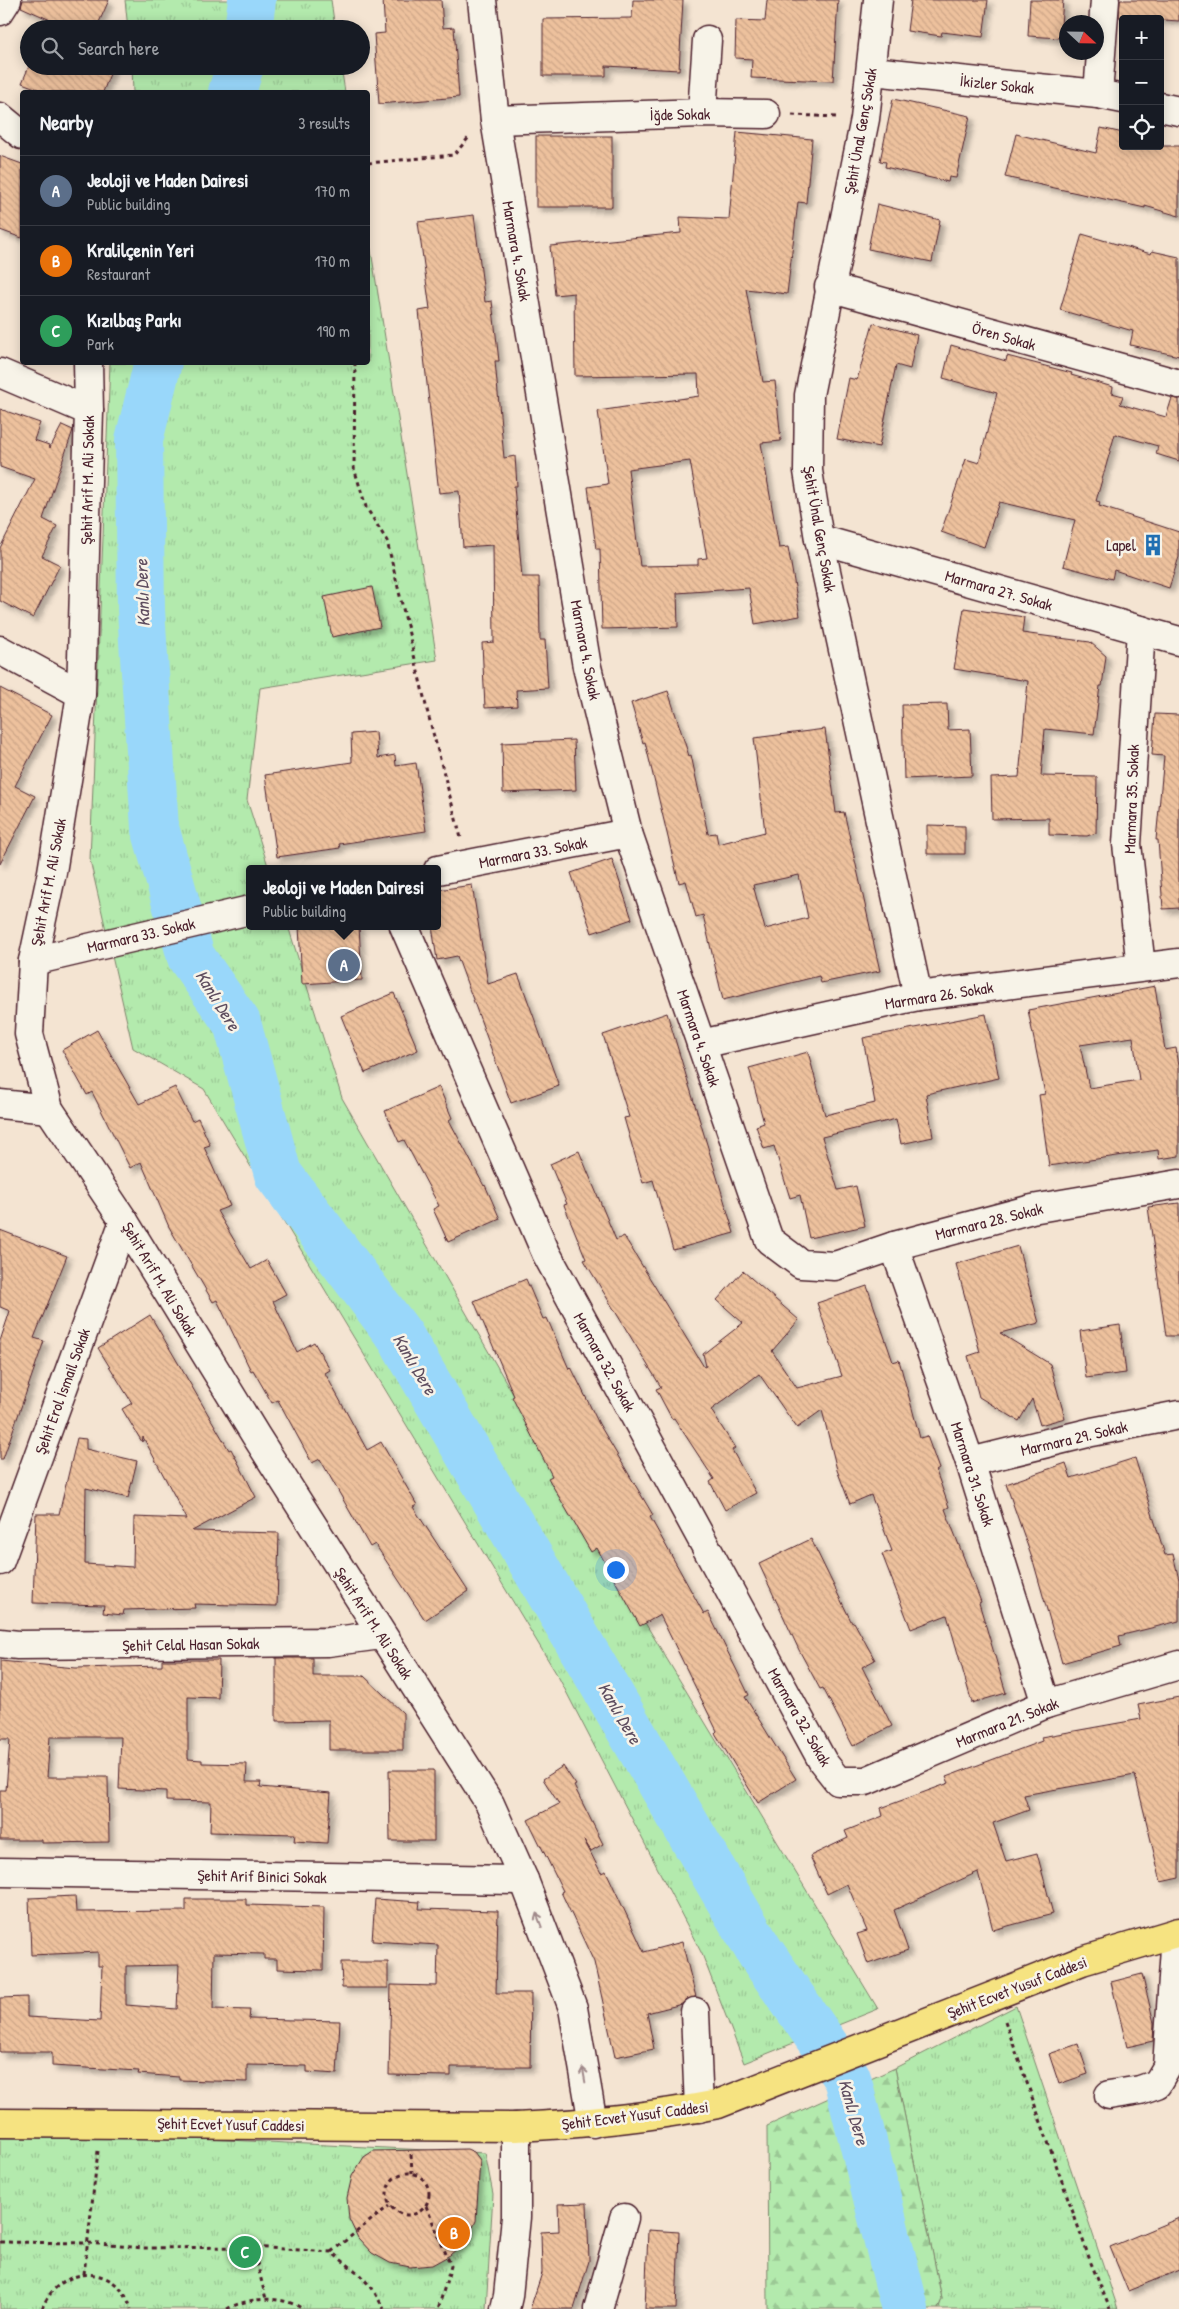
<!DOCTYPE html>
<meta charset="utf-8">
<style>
:root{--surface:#171b24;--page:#242831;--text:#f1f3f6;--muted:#9ea1a6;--line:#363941;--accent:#b45309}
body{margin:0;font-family:"Patrick Hand",sans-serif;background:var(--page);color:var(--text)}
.controls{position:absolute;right:15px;top:15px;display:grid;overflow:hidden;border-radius:5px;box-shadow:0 2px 12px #0003}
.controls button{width:45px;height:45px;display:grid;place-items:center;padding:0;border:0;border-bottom:1px solid var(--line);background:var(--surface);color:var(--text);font:25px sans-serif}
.compass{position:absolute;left:1059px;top:15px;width:45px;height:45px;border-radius:50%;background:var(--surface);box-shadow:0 2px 12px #0003;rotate:112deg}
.you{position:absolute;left:615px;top:1569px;width:18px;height:18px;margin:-12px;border:4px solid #fff;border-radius:50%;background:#1a73e8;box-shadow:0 0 0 8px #1a73e833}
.badge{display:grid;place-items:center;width:32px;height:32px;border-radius:50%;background:var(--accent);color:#fff;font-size:16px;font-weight:700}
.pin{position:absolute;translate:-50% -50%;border:2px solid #fff;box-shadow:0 1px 5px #0006}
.popup{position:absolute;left:246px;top:865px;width:195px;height:65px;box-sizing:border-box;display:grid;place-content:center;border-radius:5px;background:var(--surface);filter:drop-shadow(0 1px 4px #0005);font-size:16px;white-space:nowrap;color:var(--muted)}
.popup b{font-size:19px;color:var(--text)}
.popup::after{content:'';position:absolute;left:50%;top:100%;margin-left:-10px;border:10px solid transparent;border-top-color:var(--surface)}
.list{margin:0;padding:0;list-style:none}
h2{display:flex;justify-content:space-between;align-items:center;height:65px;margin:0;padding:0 20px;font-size:21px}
h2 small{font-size:16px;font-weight:400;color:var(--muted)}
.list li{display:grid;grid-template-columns:32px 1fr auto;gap:15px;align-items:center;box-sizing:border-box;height:70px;padding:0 20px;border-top:1px solid var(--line)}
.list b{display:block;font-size:19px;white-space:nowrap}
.list p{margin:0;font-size:16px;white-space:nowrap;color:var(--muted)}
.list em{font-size:16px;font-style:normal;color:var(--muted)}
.icon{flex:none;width:28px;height:28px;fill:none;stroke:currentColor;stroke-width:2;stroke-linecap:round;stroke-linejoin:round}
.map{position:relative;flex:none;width:1179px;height:2309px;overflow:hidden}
.search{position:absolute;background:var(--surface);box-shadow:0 2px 12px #0003;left:20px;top:20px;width:350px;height:55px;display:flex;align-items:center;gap:12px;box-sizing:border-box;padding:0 18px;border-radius:28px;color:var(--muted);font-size:19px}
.panel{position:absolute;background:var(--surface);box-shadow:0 2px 12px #0003;left:20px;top:90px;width:350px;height:275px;border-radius:5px}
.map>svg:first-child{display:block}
.grass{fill:url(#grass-tufts);stroke:#7e846c}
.forest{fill:url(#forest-firs);stroke:#7e846c}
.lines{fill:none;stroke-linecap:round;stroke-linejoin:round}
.river{stroke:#99d7fa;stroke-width:48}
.building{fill:url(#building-back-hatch);stroke:#4a1f2b;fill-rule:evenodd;filter:url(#shadow)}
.minor-casing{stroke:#4a1f2b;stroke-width:31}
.major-casing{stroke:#4a1f2b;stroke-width:31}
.path{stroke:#4a1f2b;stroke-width:3;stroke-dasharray:4 4;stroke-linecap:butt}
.minor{stroke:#f7f3e8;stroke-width:28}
.major{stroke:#f6e381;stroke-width:28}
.oneway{stroke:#a0898a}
.labels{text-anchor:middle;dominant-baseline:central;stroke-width:5;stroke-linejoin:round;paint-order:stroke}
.street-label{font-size:16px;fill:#4a1f2b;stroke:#f7f3e8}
.poi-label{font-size:16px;fill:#4a1f2b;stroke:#f7f3e8;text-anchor:end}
.water-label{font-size:18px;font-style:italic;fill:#5e4d5f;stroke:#f7f3e8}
</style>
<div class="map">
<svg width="1179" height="2309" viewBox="0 0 1179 2309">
<defs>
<pattern id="grass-tufts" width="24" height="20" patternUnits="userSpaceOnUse" patternTransform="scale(1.25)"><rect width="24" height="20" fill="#b3eaad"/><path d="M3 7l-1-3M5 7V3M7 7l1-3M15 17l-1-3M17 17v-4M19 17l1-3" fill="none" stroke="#9bc895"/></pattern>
<pattern id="forest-firs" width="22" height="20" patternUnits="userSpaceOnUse" patternTransform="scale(1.25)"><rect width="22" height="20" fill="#b3eaad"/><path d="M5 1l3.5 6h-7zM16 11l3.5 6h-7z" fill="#9bc895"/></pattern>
<pattern id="building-back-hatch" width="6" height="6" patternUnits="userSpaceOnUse" patternTransform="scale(1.25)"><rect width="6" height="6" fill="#edc19d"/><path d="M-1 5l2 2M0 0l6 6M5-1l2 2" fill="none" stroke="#cda587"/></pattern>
<filter id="shadow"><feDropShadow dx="4.5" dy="4.5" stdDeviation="2.5" flood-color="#0004"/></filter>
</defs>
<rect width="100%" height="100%" fill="#f4e4d2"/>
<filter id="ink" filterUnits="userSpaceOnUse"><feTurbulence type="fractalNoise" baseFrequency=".02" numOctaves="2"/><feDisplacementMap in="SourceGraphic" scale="10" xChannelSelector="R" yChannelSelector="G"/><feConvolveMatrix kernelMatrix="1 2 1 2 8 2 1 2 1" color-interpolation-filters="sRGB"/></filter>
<g filter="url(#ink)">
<g class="grass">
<path d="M125,0H331L335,29H128Z"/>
<path d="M132,66H341L345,92H133Z"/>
<path d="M368,232L437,660L260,688L247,800L269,869H250V926H288L342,1098L647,1626L878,2009L744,2063L702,1954L559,1678L204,1089L133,1048L90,860L110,363L368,362Z"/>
<path d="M1016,2006L1118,2309H938L942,2299L895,2068Z"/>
<path d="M0,2138H188L485,2153L493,2194L486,2309H0Z"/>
</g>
<path class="forest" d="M895,2068L942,2299L938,2309H768L767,2126Z"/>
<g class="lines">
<g class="river">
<path d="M248,29L252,0"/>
<path d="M232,92L240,66"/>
<path d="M158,362L139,440L141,610L155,828L191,957L237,1023L278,1174L400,1336L760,1952L847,2078L905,2309"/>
</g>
</g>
<g class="building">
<path d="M23,0H109L96,29H71L21,7Z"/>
<path d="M383,0H441L443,28L454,27L459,97L379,104L374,34L385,33Z"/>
<path d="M633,0H683L679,70L606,66V76H543V19L632,18Z"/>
<path d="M767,0H838L833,81L751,78L752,59L735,58L736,20L765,21Z"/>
<path d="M911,0H988L983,37L942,32L941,36L907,31Z"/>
<path d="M1030,0H1063L1060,38L1028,36Z"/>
<path d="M1120,0H1179V21L1119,17Z"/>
<path d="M29,66H113L103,92H46L22,83Z"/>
<path d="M893,99L970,116L956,178L949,177L948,182L885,167L886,162L880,161Z"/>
<path d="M1101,128L1123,133V146H1179V216L1145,206V208L1005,177L1016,134L1096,153Z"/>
<path d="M737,132L812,139L806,203L798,202L787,294L746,289L763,382L775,381L781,441L761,443L779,548L788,547L800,616L755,624L749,588L677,593L678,627L602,629L600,549H596L588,487L608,484L598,411L699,396L698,374L575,376L574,293L555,295L550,246L681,233L680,217L729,219ZM690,461L707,558L698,559V565L640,566L628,469Z"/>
<rect x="536" y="136" width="76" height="71"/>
<path d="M0,156L22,164V238L0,230Z"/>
<path d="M877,204L940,220L932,262L868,249Z"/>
<path d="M474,215L485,302L492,301L499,361H495L504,458L515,456L517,486H514L522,577H539L540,640H545L548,688L516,690L517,706L485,708L482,643L494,642L493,545L463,547L459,491L439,493L419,311L430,309L418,222Z"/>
<path d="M1082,234L1151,254L1152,251L1179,257V356L1130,345L1133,331L1060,310Z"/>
<path d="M873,323L917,335L910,369L896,365L879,447L837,439L849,378L857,380Z"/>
<path d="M951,345L1006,361L1007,356L1072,373L1071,375L1113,387L1112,393L1123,396L1120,404L1166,417L1172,398L1179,399V461L1156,454L1158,446L1115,434L1096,501L1100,502L1099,506L1179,532V557L1169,588L1114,570L1112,579L1063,566L1075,520L999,502L984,547L941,532L966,459L979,463L997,393L943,378Z"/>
<path d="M0,409L40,423L34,440L49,445L50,448L62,425L73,430L43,519L57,526L42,556L60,565L33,618L0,601V548L35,479L0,467Z"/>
<path d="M372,587L380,627L332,637L324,597Z"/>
<path d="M964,608L1024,617L1022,633L1090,642L1106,656L1102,686H1100L1094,734L1045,729L1041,776L1097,777L1096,833L1087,836L1049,835V818L992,819L991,778L1019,777L1028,681L954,669Z"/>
<path d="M0,688L52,715L15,786L35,796L0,864Z"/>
<path d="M668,691L689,756L691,755L708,834L716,833L718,844L765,832L754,738L825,729L836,813L844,812L880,971L821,983L819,976L723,1000L703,915L696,917L686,881L679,883L645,742L643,743L631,703ZM799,875L808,918L765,929L753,885Z"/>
<path d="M947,704L948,730L970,729L972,776L904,779L902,705Z"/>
<path d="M1155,714L1179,715V908L1163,909L1158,840H1156L1164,756L1152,755Z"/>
<path d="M376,732L378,758L395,755L396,766L416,763L426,831L339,844L340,848L277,857L265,775L352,762L351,734Z"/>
<path d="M574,740L576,790L503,793L502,743Z"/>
<path d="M927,825L965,826V854H927Z"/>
<path d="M612,859L632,919L592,933L571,873Z"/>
<path d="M472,885L488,984L518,974L559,1086L511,1103L457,956L437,960L432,926H438V890Z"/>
<path d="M299,926H359L362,980L302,984Z"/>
<path d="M1155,986L1165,1050L1176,1048L1179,1065V1156L1159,1159L1158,1150L1049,1166L1039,1095L1045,1094L1028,1010ZM1133,1037L1139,1080L1089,1088L1080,1045Z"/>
<path d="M394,993L418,1050L365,1073L341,1016Z"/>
<path d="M667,1013L734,1233L673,1250L653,1180L643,1183L624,1118L629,1117L603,1035Z"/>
<path d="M986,1014L999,1078L926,1094L933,1137L901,1144L896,1119L822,1137L838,1190L856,1186L865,1226L809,1238L800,1195L790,1198L774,1146L764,1149L756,1126L764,1123L749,1068L808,1052L825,1115L875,1103L863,1038Z"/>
<path d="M97,1030L139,1104L175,1087L192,1121L198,1118L210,1145L204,1147L230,1206L217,1211L251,1269L267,1260L286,1294L273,1301L297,1352L314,1342L330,1370L325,1373L367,1450L381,1442L417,1505L413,1507L468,1591L425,1620L375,1544L370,1547L320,1459L312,1463L278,1400L272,1403L253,1370L251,1371L217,1300L213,1302L169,1227L141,1162L130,1168L92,1092L87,1095L62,1050Z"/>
<path d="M439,1087L452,1118L449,1120L484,1186L485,1185L500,1219L448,1242L433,1209L439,1206L404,1140L399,1142L385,1111Z"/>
<path d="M579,1151L616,1240L624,1236L704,1367L706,1366L703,1354L743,1323L717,1300L743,1271L799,1320L772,1351L797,1388L842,1376L817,1303L867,1286L893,1362L899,1360L920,1438L927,1436L939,1469L936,1471L949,1507L945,1509L981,1602L979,1603L1006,1693L972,1703L947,1615L911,1629L882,1554L892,1551L871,1495L850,1504L837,1470L822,1410L797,1428L759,1374L711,1410L735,1448L732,1450L756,1493L725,1510L710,1482L714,1479L674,1418L672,1419L656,1389L661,1387L584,1260L586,1259L564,1205L567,1204L550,1164Z"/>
<path d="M1179,1203V1336H1166L1148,1207Z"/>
<path d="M0,1230L67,1256L34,1338L44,1341L3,1459H0V1341L10,1311L0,1307Z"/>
<path d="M1018,1246L1039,1323L1000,1333L1050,1364L1065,1418L1040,1425L1032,1399L1019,1421L979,1397L968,1356L980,1352L956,1264Z"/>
<path d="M526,1279L543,1319L547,1318L569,1369L571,1367L599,1424L653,1515L650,1517L704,1614L708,1612L749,1695L745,1697L796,1779L758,1803L715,1733L717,1731L660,1615L640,1626L597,1548L591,1552L548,1478L552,1476L512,1397L514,1396L474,1301Z"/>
<path d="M150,1315L229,1450L231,1449L256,1497L192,1531L279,1533L277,1606L194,1604L195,1608L124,1610L123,1615L103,1613L104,1605L33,1603L36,1514H59L77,1438L86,1439V1449L137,1461L128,1498L86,1488L85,1564L133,1567L134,1517L187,1519L143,1437L142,1442L122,1409L132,1403L98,1348Z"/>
<path d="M1120,1325L1126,1373L1086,1378L1080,1331Z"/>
<path d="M1135,1458L1165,1555L1173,1554L1179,1580V1621L1119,1636L1121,1646L1062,1663L1034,1564L1006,1484L1066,1463L1071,1478Z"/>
<path d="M811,1539L852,1623L854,1622L875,1660L862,1667L892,1726L853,1746L823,1688L820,1689L799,1650L759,1564Z"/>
<path d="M276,1658H313V1676H364L403,1713V1750H329V1720L276,1721Z"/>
<path d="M162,1660H219L218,1698L188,1697V1759L202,1760V1763L247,1764L246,1782H261L260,1787L331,1793L327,1843L294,1841L295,1834L210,1832L211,1802L166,1801V1791L119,1789L121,1737H50L47,1777H108L109,1842L42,1843V1840H0V1790H6L10,1739H0V1661L76,1668L162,1666Z"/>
<path d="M1179,1697V1878L1161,1882L1135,1775L1024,1795L1029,1810L993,1823L1006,1861L1037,1853L1053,1914L993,1930L978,1872L894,1910L908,1950L868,1964L857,1934L867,1931L847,1884L827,1894L810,1856L848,1838L845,1831L883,1816L881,1808L949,1783L946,1777L1042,1741L1041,1737L1141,1719L1138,1705Z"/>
<path d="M563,1766L576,1785L574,1786L603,1844L591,1851L584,1840L601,1873L606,1871L644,1952L682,1942L696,1997L687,1999L682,2004L647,2013L654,2049L615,2057L594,1962L561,1892L563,1891L528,1820L559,1804L543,1779Z"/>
<path d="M389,1770H434V1841H390Z"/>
<path d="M75,1896L76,1912L186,1911V1899H246V1905L324,1907L323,1970L277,1969V1959H264V1954L214,1953L213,2009L250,2010L249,2019L340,2021L337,2074L307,2072V2066L247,2065V2082L179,2080V2077L138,2074L139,2071L52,2066V2052H0V1998L27,1997V2017L100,2021L102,1966H98V1952L31,1955L29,1898ZM179,1965L177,2009L126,2005V1966Z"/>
<path d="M375,1899L420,1902L419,1909L498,1911L496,1993H531L530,2067H451V2076L389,2075L391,1985L437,1986L438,1945L372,1941Z"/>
<path d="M341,1962H388V1988H342Z"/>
<path d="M1142,1974L1154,2023L1153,2041L1127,2047L1111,1982Z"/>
<path d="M1078,2044L1088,2074L1059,2084L1049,2054Z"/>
<path d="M467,2149L474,2152L480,2160L476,2221L466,2241L450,2255L432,2265L410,2267L390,2263L372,2253L358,2238L349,2219L347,2198L352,2176L364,2157L373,2151Z"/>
<path d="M587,2203L589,2261L574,2309H530L542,2273L541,2232L559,2231L558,2204Z"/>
<path d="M1179,2218V2270L1128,2291L1110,2247Z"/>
<path d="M648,2230L679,2232L676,2309H645Z"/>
</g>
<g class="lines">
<g class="minor-casing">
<g id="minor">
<path d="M482,0L495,120L587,667L628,833L769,1240L801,1264L835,1266L894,1246L1032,1209L1179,1184"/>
<path d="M878,0L865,119L809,395L808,471L819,539L918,996"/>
<path d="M0,11L7,0"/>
<path d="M872,71L1098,94L1123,99"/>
<path d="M1098,94L1105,0"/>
<path d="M1160,107L1179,111"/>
<path d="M702,113L707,40"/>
<path d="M0,117L22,135"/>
<path d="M495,120L702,113L766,114"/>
<path d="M829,287L1179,384"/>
<path d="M88,362L89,411L81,694L52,872L33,961L29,1034L49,1109L124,1221L256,1436L490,1804L524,1880L573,2008L593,2123"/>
<path d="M0,373L89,411"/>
<path d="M819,539L1179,641"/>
<path d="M0,650L81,694"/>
<path d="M438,870L628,833"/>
<path d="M404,926L546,1253L823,1762L838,1781H866L1046,1704L1179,1665"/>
<path d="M33,961L250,910"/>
<path d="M1141,967L1127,844L1141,630"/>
<path d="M701,1044L918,996L1179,963"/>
<path d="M0,1104L49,1109"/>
<path d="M894,1246L970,1462L1046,1704"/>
<path d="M970,1462L1092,1432L1179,1415"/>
<path d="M0,1561L124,1221"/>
<path d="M0,1643L18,1645L328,1642L381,1635"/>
<path d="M0,1872L524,1880"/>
<path d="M695,2012L699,2108"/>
<path d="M1109,2095L1140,2090L1157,2084L1167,2067L1176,1933"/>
<path d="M505,2309L508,2296L516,2217V2127"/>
<path d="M598,2309L624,2218"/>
</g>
</g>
<g class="major-casing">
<path id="major" d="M0,2123L516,2127C584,2124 651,2117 718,2104L1082,1961L1179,1932"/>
</g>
<g class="path">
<path d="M792,115L838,117"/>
<path d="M368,163L454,155L470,136"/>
<path d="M355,362L354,468L366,507L387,541L427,710L461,838"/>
<path d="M1005,2021L1091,2263L1110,2309"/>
<path d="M411,2154L412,2173"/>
<circle cx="408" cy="2194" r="21"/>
<path d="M426,2206L451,2266L438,2309"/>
<path d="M0,2242L88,2243L143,2248L253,2247L331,2252L357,2272L372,2288L384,2309"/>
<path d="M253,2247L266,2299"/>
<path d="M331,2252L389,2206"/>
<path d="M84,2274L98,2151"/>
<path d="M42,2309C58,2265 117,2261 131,2309"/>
<path d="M227,2309C249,2297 282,2295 303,2309"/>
</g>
<use href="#minor" class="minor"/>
<use href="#major" class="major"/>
</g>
<defs><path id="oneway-shaft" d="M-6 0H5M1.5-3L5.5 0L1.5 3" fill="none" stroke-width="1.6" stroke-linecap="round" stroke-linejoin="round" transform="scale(1.25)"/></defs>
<g class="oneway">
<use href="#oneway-shaft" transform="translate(539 1920) rotate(-111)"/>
<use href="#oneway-shaft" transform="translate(584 2075) rotate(-100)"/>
</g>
</g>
<defs>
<g id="building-bare" transform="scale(1.725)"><path d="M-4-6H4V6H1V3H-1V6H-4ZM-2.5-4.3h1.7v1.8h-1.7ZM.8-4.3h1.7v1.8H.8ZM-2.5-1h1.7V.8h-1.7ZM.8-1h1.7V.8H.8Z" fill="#1f6fb2" stroke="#f7f3e8" stroke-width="2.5" paint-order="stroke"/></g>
</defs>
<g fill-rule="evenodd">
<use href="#building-bare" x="1153" y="545"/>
</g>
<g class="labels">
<g class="street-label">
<text transform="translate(997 84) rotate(6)">İkizler Sokak</text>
<text transform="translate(680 114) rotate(-1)">İğde Sokak</text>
<text transform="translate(860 131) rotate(-80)">Şehit Ünal Genç Sokak</text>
<text transform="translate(517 251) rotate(80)">Marmara 4. Sokak</text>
<text transform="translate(1004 336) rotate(16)">Ören Sokak</text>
<text transform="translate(87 480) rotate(-89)">Şehit Arif M. Ali Sokak</text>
<text transform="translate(820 529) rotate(80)">Şehit Ünal Genç Sokak</text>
<text transform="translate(999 590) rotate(16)">Marmara 27. Sokak</text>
<text transform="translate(586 650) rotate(79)">Marmara 4. Sokak</text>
<text transform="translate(1131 799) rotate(-88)">Marmara 35. Sokak</text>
<text transform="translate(533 852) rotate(-11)">Marmara 33. Sokak</text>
<text transform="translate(48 882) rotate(-79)">Şehit Arif M. Ali Sokak</text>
<text transform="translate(141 935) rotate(-13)">Marmara 33. Sokak</text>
<text transform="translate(939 995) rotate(-9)">Marmara 26. Sokak</text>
<text transform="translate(699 1038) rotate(71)">Marmara 4. Sokak</text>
<text transform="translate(989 1221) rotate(-14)">Marmara 28. Sokak</text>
<text transform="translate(160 1279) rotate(59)">Şehit Arif M. Ali Sokak</text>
<text transform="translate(605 1362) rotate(61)">Marmara 32. Sokak</text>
<text transform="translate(62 1391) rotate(-70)">Şehit Erol İsmail Sokak</text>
<text transform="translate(1074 1438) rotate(-13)">Marmara 29. Sokak</text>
<text transform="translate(973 1474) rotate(72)">Marmara 31. Sokak</text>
<text transform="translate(374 1623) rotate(57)">Şehit Arif M. Ali Sokak</text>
<text transform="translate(191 1644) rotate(-1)">Şehit Celal Hasan Sokak</text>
<text transform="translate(800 1717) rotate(60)">Marmara 32. Sokak</text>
<text transform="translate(1007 1722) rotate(-22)">Marmara 21. Sokak</text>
<text transform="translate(262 1876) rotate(1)">Şehit Arif Binici Sokak</text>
<text transform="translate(1017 1987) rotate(-21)">Şehit Ecvet Yusuf Caddesi</text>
<text transform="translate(635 2115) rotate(-7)">Şehit Ecvet Yusuf Caddesi</text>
<text transform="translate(231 2124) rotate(1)">Şehit Ecvet Yusuf Caddesi</text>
</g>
<g class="poi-label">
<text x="1136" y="545">Lapel</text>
</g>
<g class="water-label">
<text transform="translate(142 593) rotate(-92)">Kanlı Dere</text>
<text transform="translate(218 1000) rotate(58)">Kanlı Dere</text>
<text transform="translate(415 1364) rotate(59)">Kanlı Dere</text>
<text transform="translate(620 1713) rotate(60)">Kanlı Dere</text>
<text transform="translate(854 2112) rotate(74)">Kanlı Dere</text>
</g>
</g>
</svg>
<div class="controls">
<button>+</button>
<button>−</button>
<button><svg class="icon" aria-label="locate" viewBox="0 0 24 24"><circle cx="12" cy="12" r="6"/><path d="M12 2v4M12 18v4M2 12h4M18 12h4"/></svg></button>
</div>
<svg class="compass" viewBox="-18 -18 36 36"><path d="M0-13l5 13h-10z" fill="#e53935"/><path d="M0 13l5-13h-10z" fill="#9ea1a6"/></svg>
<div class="you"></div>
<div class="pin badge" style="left:344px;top:965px;background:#5c6f8a">A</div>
<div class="popup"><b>Jeoloji ve Maden Dairesi</b>Public building</div>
<div class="pin badge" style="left:454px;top:2233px;background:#e8710a">B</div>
<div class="pin badge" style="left:245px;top:2252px;background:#2e9e5b">C</div>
<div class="search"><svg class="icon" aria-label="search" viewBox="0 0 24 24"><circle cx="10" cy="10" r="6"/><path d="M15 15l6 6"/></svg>Search here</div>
<section class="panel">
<h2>Nearby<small>3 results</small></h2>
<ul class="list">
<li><span class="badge" style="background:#5c6f8a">A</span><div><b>Jeoloji ve Maden Dairesi</b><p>Public building</p></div><em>170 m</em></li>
<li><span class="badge" style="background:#e8710a">B</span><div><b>Kralilçenin Yeri</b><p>Restaurant</p></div><em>170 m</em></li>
<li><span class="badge" style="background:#2e9e5b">C</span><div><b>Kızılbaş Parkı</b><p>Park</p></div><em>190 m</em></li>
</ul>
</section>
</div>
